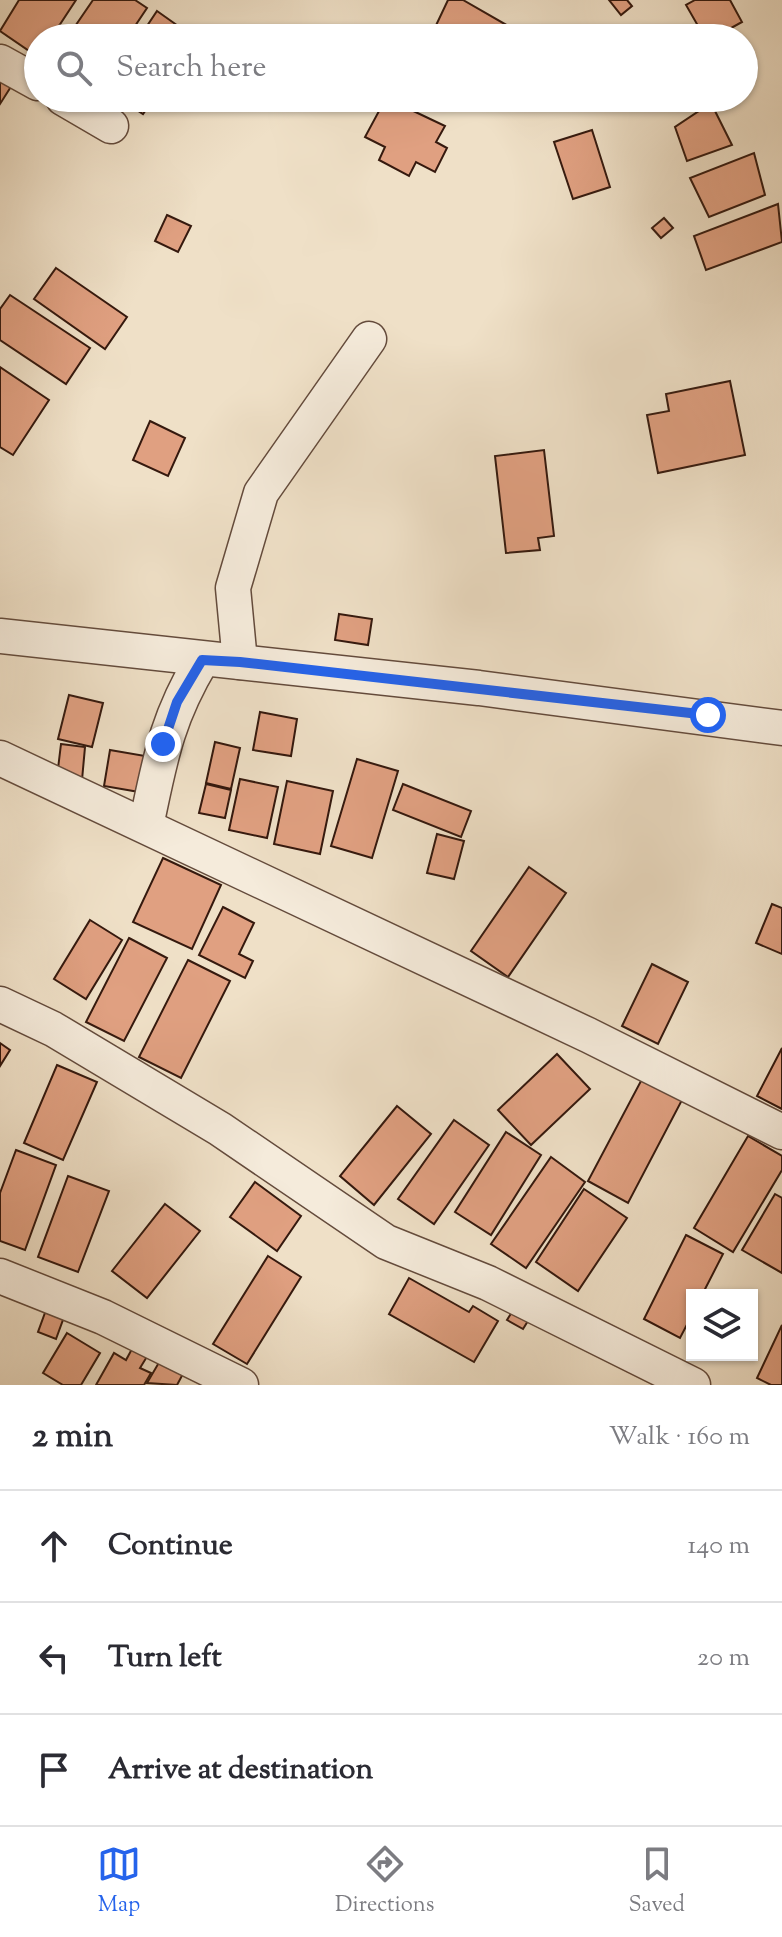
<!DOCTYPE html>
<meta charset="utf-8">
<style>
:root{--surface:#fff;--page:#f2f2f3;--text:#2b2b33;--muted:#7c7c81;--line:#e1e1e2;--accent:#2563eb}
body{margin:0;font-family:"Sorts Mill Goudy",serif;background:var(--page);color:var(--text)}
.controls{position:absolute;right:24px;bottom:24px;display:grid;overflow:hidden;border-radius:0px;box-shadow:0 2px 6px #0004}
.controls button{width:72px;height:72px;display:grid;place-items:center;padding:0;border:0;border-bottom:2px solid var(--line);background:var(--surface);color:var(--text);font:40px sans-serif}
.stop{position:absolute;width:24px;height:24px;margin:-18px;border:6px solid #2563eb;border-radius:50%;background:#fff}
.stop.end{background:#2563eb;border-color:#fff;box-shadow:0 2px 8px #0008}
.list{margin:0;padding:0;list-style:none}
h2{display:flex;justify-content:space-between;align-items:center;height:104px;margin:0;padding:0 32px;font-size:34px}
h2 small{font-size:26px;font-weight:400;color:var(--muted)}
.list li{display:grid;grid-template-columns:52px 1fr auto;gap:24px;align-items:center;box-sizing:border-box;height:112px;padding:0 32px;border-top:2px solid var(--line)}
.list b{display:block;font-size:30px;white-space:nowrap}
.list em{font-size:26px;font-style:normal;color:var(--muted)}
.icon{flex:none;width:44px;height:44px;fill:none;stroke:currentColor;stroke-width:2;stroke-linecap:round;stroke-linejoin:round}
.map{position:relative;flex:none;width:782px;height:1385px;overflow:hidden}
.search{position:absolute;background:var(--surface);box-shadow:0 2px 6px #0004;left:24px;right:24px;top:24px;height:88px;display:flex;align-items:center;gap:20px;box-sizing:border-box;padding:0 28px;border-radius:44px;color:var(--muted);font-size:30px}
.sheet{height:440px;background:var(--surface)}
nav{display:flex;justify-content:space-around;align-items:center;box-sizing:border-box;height:112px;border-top:2px solid var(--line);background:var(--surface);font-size:22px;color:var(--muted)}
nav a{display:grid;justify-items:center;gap:4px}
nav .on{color:var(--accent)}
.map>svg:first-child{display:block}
.building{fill:#e0a081;stroke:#35190e;stroke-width:2}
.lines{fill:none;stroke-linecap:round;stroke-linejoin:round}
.minor-casing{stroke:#644b3c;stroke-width:37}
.minor{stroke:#f5ebdb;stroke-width:34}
.route{stroke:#2563eb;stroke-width:10}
</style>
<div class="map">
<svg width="782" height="1385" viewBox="0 0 782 1385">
<rect width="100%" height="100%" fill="#efe0c7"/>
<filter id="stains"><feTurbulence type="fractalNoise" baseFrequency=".0025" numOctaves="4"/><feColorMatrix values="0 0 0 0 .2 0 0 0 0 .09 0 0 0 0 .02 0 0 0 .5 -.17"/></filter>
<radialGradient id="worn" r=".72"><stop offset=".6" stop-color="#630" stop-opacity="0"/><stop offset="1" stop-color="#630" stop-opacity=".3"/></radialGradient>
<g class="building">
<path d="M19,0H76L51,38H38V57L0,31Z"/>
<path d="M93,0H135L147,8L127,38H67Z"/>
<path d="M448,0H463L517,31L513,38H430Z"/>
<path d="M609,0H627L632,6L621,15Z"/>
<path d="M695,0H730L742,22L713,38H705L686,5Z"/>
<path d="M157,11L195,38H139Z"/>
<path d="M0,77L12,85L0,104Z"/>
<path d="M119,98H154L143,114Z"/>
<path d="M386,98L445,126L436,142L447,148L435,172L416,162L409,176L379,160L385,147L365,137Z"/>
<path d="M711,103L732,145L687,161L675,127Z"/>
<path d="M592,130L610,187L573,199L554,142Z"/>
<path d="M754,153L765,195L709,217L690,178Z"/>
<path d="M778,204L782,242L706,270L694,236Z"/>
<path d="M167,215L191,226L178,252L155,241Z"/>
<path d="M664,218L673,228L661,238L652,228Z"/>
<path d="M56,268L127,317L105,349L34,299Z"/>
<path d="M10,295L90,348L66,384L0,340V309Z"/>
<path d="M0,367L49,400L13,455L0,447Z"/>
<path d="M730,381L745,455L658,473L647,415L669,411L666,394Z"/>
<path d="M150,421L185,438L168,476L133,460Z"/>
<path d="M544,450L554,536L538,538L540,550L506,553L495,456Z"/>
<path d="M339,614L372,619L368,645L335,640Z"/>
<path d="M69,695L103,703L92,747L58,739Z"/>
<path d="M260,712L297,719L291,756L253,750Z"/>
<path d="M215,742L240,748L231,789L206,783Z"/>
<path d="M61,744L85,747L82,780L57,777Z"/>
<path d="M110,750L151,757L145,793L104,786Z"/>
<path d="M357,759L398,771L372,858L331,846Z"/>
<path d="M240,779L278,787L267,838L229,830Z"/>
<path d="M287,781L333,791L320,854L274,844Z"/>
<path d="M206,784L231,790L225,818L199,813Z"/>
<path d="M403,784L471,811L461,837L393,810Z"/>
<path d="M437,834L464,841L454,879L427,873Z"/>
<path d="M163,858L221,885L192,949L133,922Z"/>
<path d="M529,867L566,893L508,977L471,951Z"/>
<path d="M772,904L782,908V954L756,943Z"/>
<path d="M223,907L254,923L239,954L253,961L245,978L199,955Z"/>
<path d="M90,920L122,940L86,999L54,979Z"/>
<path d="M129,938L167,958L124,1041L86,1022Z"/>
<path d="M188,960L230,981L181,1078L139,1057Z"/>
<path d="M652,964L688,982L658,1044L622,1026Z"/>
<path d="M0,1043L10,1050L0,1066Z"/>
<path d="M782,1048V1109L757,1096Z"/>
<path d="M557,1054L590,1089L531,1145L498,1110Z"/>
<path d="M57,1065L97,1082L63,1160L24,1143Z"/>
<path d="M642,1079L682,1100L628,1203L588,1181Z"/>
<path d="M397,1106L431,1134L374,1205L340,1176Z"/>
<path d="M454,1120L489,1145L434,1224L398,1199Z"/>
<path d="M506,1132L541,1155L491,1235L455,1212Z"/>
<path d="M748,1136L782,1156V1170L733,1252L694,1228Z"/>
<path d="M16,1150L56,1165L25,1250L0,1241V1193Z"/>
<path d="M551,1157L585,1182L526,1268L491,1244Z"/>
<path d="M68,1176L109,1191L78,1272L38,1257Z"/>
<path d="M255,1182L301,1216L277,1251L230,1217Z"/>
<path d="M584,1189L627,1218L578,1291L536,1262Z"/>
<path d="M775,1194L782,1198V1273L742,1250Z"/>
<path d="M165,1204L200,1231L147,1298L112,1271Z"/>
<path d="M686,1235L723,1254L702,1295H692V1315L680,1338L644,1319Z"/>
<path d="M268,1256L301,1277L247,1364L213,1344Z"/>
<path d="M409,1278L469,1312L473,1306L498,1321L474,1362L389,1314Z"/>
<path d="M515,1307L531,1316L523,1329L507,1320Z"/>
<path d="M46,1310L64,1317L56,1339L38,1332Z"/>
<path d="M782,1325V1385H771L757,1378Z"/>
<path d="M67,1333L100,1353L81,1385H63L43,1373Z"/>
<path d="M133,1347L148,1355L140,1368L151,1373L144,1385H96L114,1353L126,1360Z"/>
<path d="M161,1359L184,1372L177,1385L147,1383Z"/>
</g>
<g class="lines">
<g class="minor-casing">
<g id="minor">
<path d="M0,62L38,83"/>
<path d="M63,98L111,126"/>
<path d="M0,636L479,688L782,728"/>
<path d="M240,662L233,588L261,493L369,339"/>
<path d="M0,758L588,1035L782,1132"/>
<path d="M146,826C160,760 166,720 202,660"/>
<path d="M0,1004L53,1029L220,1129L386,1242L488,1283L693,1385"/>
<path d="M0,1276L103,1317L241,1385"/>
</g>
</g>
<use href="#minor" class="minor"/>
</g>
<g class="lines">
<path class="route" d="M163,744L177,702L202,660L240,662L708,715"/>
</g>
<rect width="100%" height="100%" filter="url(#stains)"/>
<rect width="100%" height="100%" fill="url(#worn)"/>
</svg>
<div class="controls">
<button><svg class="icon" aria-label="layers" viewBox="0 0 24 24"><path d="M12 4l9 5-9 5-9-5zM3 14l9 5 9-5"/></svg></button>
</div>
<div class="stop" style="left:708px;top:715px"></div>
<div class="stop end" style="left:163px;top:744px"></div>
<div class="search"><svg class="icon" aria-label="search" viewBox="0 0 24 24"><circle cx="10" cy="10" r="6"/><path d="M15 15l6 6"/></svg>Search here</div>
</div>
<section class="sheet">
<h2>2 min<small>Walk · 160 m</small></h2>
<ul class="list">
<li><svg class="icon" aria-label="ahead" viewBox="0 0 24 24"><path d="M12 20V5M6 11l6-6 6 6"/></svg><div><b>Continue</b></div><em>140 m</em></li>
<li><svg class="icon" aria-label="left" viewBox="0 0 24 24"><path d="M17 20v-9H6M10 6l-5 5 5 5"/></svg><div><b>Turn left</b></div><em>20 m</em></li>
<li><svg class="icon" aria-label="arrive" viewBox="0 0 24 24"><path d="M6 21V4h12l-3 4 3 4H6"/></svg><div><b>Arrive at destination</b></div></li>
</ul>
</section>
<nav>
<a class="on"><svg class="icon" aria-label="map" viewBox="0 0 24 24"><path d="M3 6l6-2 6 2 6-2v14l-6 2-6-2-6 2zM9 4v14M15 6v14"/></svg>Map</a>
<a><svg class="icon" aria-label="directions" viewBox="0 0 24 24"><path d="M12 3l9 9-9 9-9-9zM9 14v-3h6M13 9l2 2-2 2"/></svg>Directions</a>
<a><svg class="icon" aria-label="saved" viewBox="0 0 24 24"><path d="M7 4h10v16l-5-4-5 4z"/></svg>Saved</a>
</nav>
